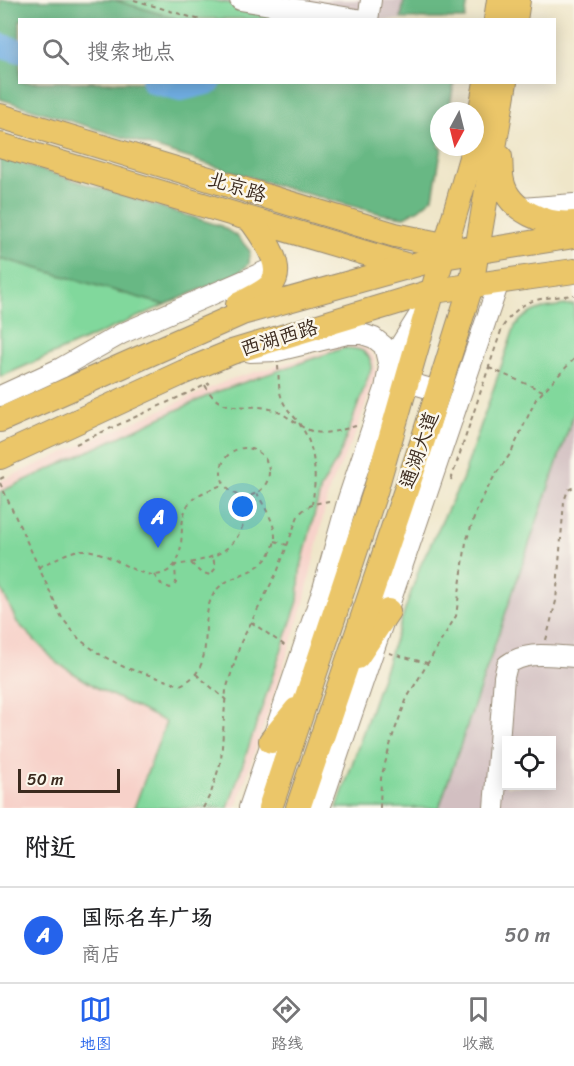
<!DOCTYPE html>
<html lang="zh">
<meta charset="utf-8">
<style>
:root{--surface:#fff;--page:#f6f6f6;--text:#202124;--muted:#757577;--line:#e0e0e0;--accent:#2563eb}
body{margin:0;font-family:Sriracha,"LXGW WenKai TC",sans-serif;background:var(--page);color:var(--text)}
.controls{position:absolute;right:18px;bottom:18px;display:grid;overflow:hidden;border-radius:0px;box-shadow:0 3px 15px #0003}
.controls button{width:54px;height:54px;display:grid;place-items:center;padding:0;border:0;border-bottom:2px solid var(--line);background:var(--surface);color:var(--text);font:30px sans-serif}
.compass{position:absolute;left:430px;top:102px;width:54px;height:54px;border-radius:50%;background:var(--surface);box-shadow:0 3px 15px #0003;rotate:187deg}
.scale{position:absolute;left:18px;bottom:15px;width:102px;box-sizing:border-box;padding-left:6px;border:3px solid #3b2a1e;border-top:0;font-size:16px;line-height:21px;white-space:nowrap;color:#3b2a1e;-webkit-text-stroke:4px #fbf7ec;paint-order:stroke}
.you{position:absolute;left:243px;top:507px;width:21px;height:21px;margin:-15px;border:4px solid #fff;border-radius:50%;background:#1a73e8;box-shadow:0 0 0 9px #1a73e833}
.badge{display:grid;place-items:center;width:39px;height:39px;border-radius:50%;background:var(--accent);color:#fff;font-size:20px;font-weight:700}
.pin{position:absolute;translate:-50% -50px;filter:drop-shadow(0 2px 3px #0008)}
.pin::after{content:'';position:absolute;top:32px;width:21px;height:18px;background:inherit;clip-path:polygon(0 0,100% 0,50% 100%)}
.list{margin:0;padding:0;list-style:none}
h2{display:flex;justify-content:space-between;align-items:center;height:78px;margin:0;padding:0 24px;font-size:26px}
h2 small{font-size:20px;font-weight:400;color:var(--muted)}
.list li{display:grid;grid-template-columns:39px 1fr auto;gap:18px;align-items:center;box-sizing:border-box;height:96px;padding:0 24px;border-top:2px solid var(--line)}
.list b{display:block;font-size:22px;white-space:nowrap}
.list p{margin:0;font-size:20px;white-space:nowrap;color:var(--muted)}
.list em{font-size:20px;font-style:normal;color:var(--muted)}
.icon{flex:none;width:33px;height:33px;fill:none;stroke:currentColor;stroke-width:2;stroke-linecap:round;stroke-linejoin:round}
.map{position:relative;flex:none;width:574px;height:808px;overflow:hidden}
.search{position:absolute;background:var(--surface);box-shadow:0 3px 15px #0003;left:18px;right:18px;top:18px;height:66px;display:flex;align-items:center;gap:15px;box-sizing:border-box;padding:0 21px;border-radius:0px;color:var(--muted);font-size:22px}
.sheet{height:174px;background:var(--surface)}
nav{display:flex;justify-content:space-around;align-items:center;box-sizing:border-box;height:84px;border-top:2px solid var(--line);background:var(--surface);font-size:16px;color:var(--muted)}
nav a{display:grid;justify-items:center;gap:3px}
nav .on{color:var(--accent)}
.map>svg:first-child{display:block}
.built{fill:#f7d1c9}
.industrial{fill:#d2bfc1;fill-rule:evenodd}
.green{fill:#81d89c;stroke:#5e815d;stroke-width:1.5}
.forest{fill:#68b884;stroke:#527151;stroke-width:1.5}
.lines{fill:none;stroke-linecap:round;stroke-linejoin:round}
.river{stroke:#70aee3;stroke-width:24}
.minor-casing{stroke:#958874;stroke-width:22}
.major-casing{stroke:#958874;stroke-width:26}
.path{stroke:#958874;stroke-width:2;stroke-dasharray:4.5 4.5;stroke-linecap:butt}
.minor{stroke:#fff;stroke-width:20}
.major{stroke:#ebc669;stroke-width:24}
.labels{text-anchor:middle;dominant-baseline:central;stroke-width:5;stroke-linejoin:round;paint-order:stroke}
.street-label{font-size:20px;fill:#3b2a1e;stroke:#fbf7ec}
</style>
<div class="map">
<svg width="574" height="808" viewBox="0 0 574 808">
<rect width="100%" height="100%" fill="#fbf7ec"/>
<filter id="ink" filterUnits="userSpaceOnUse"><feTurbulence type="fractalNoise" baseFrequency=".0167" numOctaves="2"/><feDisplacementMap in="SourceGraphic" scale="12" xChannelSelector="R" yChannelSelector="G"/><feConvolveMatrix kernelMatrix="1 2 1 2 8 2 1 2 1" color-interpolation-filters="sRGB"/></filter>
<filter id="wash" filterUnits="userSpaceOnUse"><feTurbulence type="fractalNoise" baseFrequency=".008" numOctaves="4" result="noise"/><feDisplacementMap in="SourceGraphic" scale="24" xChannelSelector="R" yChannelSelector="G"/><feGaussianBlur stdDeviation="1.35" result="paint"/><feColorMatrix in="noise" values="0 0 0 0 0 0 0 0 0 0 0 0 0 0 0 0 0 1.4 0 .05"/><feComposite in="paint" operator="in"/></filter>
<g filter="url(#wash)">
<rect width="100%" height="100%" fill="#efe6c9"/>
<path class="built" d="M342,345H356L367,349L374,357L376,372L357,430L329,490L303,607L236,808H0V481L231,379L305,358Z"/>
<g class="industrial">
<path d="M114,0H404L401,20L177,19Z"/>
<path d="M574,413V808H439ZM506,740H552V786H506Z"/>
</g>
<g class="green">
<path d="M114,0H210L321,19H177Z"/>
<path d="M0,258L165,305L0,377Z"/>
<path d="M574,304V413L439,808H337L420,566L462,480L515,326C533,305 548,308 574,304Z"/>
<path d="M344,348C359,348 369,350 372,366L341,452L321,488L300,571L298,601L228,808H134L166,722L99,689L57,663L17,622L0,586V492L216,392Z"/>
</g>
<g class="forest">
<path d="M0,0H114L177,19L20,20V82H382L389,85L390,82L454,83L449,111H439V147H442L433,197L419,209L404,217L382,214L278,186L0,99Z"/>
<path d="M404,0H468L465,19H401Z"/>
<path d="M0,157L221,226L238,237L250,251L249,264L238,273L165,305L0,258Z"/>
</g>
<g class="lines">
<g class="river">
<path d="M0,45L20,51"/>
<path d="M153,82L181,89L210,82"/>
</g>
</g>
</g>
<g filter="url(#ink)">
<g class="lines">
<g class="minor-casing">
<g id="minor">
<path d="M240,0L363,20"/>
<path d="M368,20L371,0"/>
<path d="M522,208L574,204"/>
<path d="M390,373L399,347L421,312"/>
<path d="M407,382L438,391"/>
<path d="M0,396L61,368L121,334L275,267"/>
<path d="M249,808L323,589L348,499L385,389L389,367L384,346L374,338L362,334H347L277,351L250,352"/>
<path d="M320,808L499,282"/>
<path d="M494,808L504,677L507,665C526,650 551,656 574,657"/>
</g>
</g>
<g class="major-casing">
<g id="major">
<path d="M496,20L499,0"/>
<path d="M515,20L518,0"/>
<path d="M0,116L395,235L463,249"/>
<path d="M475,142L486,82"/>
<path d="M0,145L409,266"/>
<path d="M500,157C501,165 500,173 502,181C508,211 547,226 574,223"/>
<path d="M238,305C248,299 263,294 271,285C287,267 261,234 251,220"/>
<path d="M0,420L242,313L443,257L574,236"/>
<path d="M0,457L184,372L232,352L434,291L574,271"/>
<path d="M357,657L388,611"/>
<path d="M271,741L296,710"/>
<path d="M270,808L375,492L474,147"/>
<path d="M298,808L423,440L471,286L505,82"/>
</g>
</g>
<g class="path">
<path d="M134,0L200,20"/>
<path d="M278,366C279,377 278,389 282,399C286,410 295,416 301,426C316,448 317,479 312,504"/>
<path d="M489,368L543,391"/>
<path d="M205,385C209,392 213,399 220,402C234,410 255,404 270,409C287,413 298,428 315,432C328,435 344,429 356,426"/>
<path d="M76,444L210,383"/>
<circle cx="245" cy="472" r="24"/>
<path d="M0,479L8,475"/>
<path d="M451,480L502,328C522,296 540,299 574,295"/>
<path d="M0,483L62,618L80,640L101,655L124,667L180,685C219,669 197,623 213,595C226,571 264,578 274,544C279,527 264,507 257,493"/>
<path d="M275,541L287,545"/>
<path d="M191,563L200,572L210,575L215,569L213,555"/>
<path d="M39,567C53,561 67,551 82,550C109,549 138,581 161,574C194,564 172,521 191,501C200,492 213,489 224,484"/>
<path d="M154,575L161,584L170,588L174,586L176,583L175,565C223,559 245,546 248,496"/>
<path d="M251,622L287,647"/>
<path d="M546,640L556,601L564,501L568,490L574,487"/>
<path d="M389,653L427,663"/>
<path d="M196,674L226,700"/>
<path d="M203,808L211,793L221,761L226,690L241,642L278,570L298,516C306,505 316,503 329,501"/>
<path d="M380,808L381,778L393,735L407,698L456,616L466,542L478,506L495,475L511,453L536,399L574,359"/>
</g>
<use href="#minor" class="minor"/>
<use href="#major" class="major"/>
</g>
</g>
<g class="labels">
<g class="street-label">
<text transform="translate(237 187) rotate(17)">北京路</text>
<text transform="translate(279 338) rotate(-17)">西湖西路</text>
<text transform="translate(419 450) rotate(-71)">通湖大道</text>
</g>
</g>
</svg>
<div class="controls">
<button><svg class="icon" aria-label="locate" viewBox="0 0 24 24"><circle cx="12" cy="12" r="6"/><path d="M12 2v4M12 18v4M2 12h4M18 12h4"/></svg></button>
</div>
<svg class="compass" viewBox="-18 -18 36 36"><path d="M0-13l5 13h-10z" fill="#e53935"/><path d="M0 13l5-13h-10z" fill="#757577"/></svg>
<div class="scale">50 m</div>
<div class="you"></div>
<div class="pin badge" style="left:158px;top:548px">A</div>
<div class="search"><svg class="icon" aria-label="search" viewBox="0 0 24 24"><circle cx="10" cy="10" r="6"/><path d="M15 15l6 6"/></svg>搜索地点</div>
</div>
<section class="sheet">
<h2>附近<small></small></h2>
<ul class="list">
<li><span class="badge">A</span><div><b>国际名车广场</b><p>商店</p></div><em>50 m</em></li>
</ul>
</section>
<nav>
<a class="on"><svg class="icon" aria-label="map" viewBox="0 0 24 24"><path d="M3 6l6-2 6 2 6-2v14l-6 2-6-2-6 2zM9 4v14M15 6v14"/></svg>地图</a>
<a><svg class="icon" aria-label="directions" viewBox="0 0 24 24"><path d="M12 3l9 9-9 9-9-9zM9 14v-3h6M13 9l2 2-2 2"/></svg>路线</a>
<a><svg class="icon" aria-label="saved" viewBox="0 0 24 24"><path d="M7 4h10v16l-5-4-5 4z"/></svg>收藏</a>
</nav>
